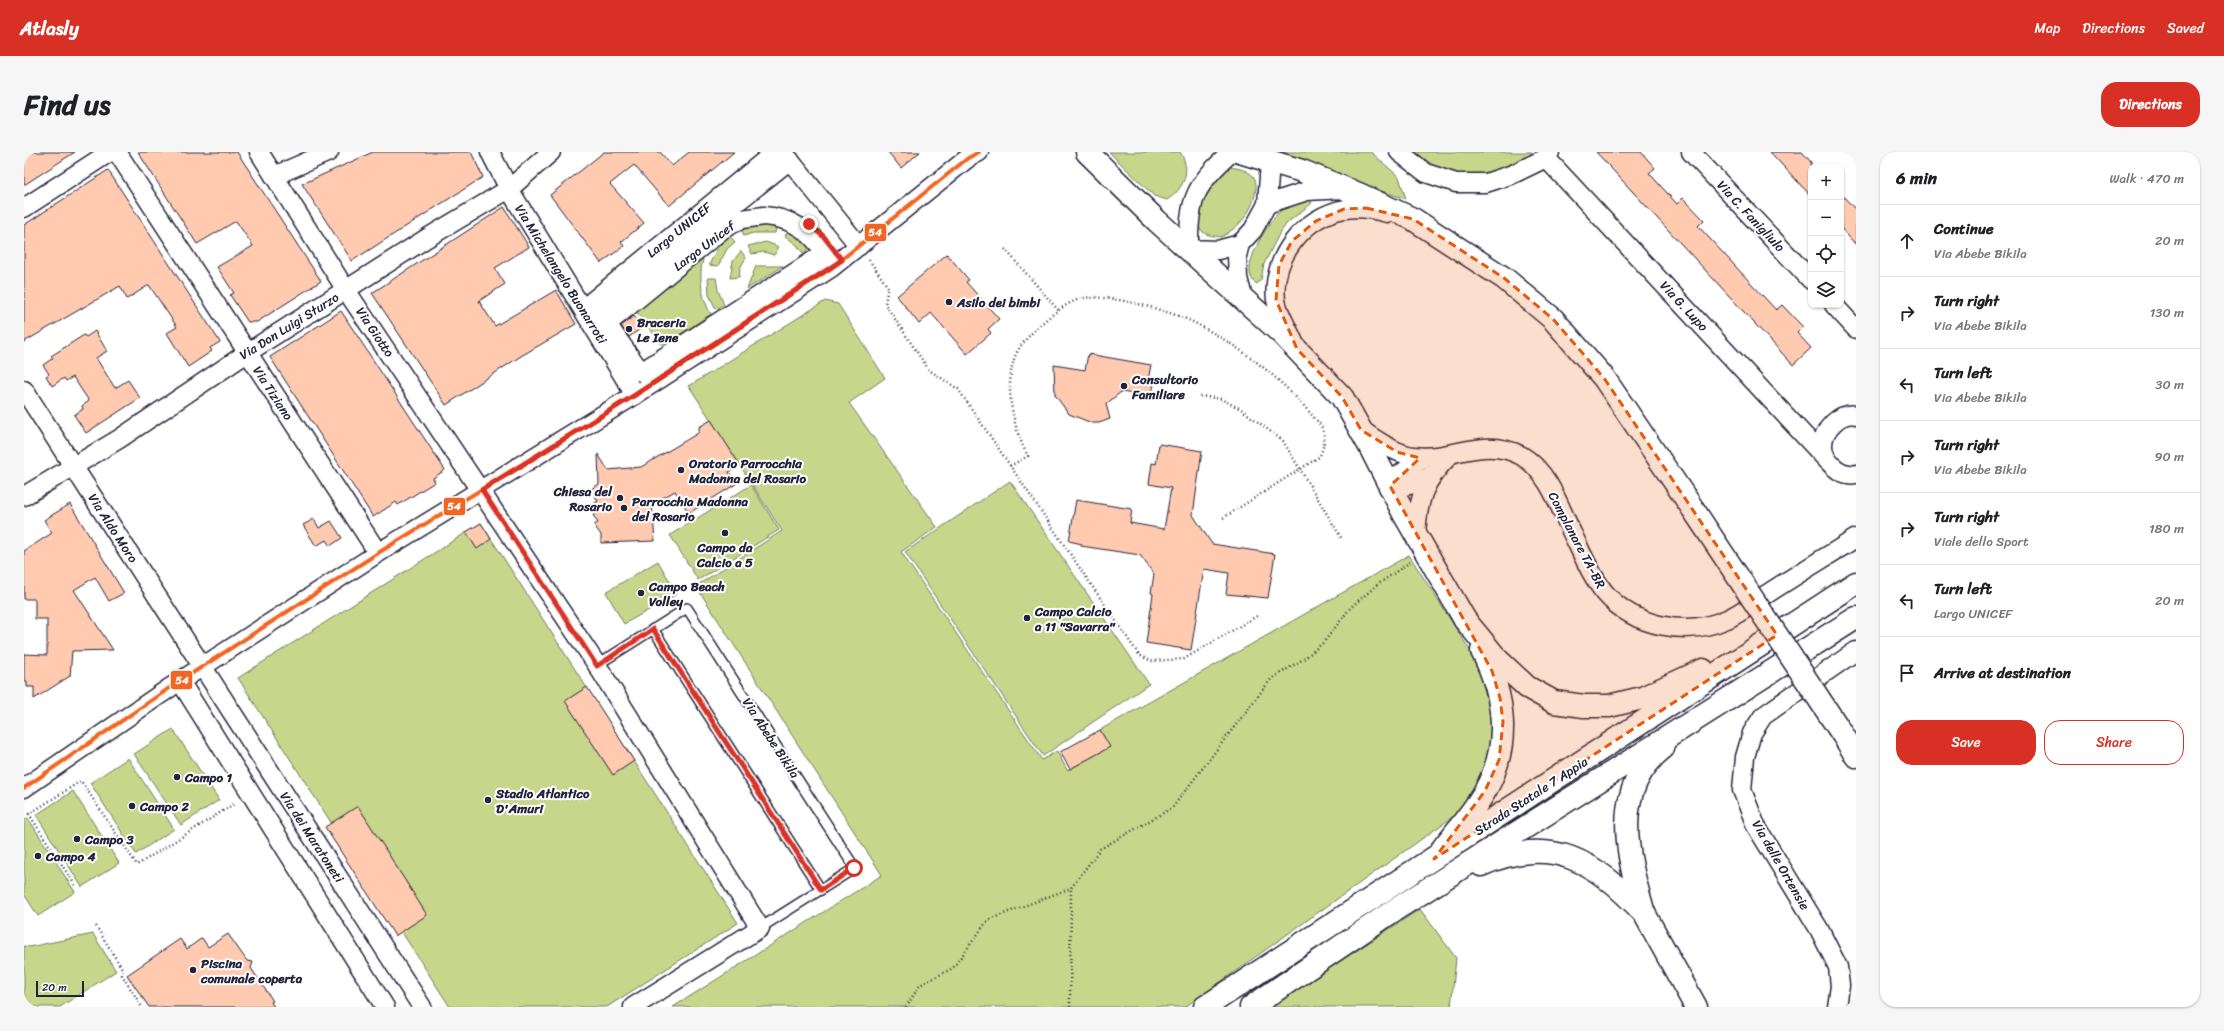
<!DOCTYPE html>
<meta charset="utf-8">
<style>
:root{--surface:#fff;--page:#f6f6f6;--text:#202124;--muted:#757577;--line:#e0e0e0;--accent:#d93025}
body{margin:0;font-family:Sriracha,sans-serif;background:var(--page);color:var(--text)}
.controls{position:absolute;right:12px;top:12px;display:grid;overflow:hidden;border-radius:8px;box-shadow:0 1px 3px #0004}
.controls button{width:36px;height:36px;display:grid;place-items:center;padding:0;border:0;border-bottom:1px solid var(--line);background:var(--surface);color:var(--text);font:20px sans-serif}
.scale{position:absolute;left:12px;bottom:10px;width:48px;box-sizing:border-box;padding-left:4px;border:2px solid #22223b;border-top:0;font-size:11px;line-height:14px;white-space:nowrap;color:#22223b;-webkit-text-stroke:3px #fff;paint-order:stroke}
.stop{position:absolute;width:12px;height:12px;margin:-9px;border:3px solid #d93025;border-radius:50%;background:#fff}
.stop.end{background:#d93025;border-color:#fff;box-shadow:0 1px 4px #0008}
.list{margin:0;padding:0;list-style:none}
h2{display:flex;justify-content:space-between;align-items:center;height:52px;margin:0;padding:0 16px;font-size:17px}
h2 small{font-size:13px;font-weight:400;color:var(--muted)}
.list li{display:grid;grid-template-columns:26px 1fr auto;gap:12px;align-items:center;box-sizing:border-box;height:72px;padding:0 16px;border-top:1px solid var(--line)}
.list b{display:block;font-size:15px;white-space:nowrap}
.list p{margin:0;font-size:13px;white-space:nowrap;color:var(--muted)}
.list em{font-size:13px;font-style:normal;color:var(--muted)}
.actions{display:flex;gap:8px;padding:12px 16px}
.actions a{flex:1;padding:9px 0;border:1px solid var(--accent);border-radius:16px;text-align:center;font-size:14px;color:var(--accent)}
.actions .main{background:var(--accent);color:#fff}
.icon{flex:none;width:22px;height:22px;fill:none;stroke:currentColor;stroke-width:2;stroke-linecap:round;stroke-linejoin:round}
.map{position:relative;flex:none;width:1832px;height:855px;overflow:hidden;border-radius:16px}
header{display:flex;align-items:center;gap:24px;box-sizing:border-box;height:56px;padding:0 20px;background:var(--accent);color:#fff}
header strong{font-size:19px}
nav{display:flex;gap:22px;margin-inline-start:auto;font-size:14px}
.intro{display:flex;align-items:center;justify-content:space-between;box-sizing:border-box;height:96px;padding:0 24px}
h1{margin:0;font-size:28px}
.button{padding:10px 18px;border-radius:16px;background:var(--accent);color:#fff;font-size:14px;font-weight:700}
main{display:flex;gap:24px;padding:0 24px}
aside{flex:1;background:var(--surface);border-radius:16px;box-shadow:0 1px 3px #0004}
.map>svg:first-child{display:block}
.green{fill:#c7d68a;stroke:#747c62}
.building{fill:#ffcab0;stroke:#22223b}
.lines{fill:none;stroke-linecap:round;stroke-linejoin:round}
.lane-casing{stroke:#22223b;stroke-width:12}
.street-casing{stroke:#22223b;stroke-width:21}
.secondary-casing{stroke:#22223b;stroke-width:25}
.highway-casing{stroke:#22223b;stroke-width:25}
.path{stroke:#22223b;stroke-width:2.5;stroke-dasharray:1 3;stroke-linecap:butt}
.lane{stroke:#fff;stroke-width:9}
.street{stroke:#fff;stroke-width:18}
.secondary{stroke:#fff;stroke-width:22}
.highway{stroke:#fff;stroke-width:22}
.secondary-bridge-casing{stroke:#22223b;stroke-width:25;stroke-linecap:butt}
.secondary-bridge{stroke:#fff;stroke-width:22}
.bus-1-casing{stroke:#fff;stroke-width:7}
.bus-1{stroke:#f26522;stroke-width:4}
.route{stroke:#d93025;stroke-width:5}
.marked{fill:#e8590c;fill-opacity:0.2;stroke:#e8590c;stroke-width:3;stroke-dasharray:8 5;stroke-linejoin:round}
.poi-dot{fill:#22223b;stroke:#fff;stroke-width:1.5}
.labels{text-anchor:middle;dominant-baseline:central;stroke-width:4;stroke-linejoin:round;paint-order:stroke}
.street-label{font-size:13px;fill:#22223b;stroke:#fff}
.poi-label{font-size:13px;font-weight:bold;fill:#22223b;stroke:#fff;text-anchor:start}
.line-badge{stroke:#fff;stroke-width:1.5}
.badge-label{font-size:11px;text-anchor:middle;font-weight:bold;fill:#fff}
</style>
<header>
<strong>Atlasly</strong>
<nav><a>Map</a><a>Directions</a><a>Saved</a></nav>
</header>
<div class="intro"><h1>Find us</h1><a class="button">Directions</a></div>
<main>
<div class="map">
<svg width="1832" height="855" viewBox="0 0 1832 855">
<rect width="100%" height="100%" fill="#fff"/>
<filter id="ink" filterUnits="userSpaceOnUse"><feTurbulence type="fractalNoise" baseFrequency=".025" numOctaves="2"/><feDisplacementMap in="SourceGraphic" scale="8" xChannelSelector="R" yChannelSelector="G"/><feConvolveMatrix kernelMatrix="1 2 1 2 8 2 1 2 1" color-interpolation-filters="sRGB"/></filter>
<g filter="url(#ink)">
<g class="green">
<path d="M1085,0H1156C1168,18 1160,37 1143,48L1130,44Z"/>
<path d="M1238,0H1347L1375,25L1382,47Z"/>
<path d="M1375,0H1508L1489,22L1432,31Z"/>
<path d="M1206,15C1213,16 1224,18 1229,24C1232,27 1232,32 1232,36C1230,58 1216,75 1197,85C1191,84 1184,84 1179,80C1161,66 1189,19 1206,15Z"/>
<path d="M1285,48L1288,51L1264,70L1255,82L1240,112L1237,128L1233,132C1212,120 1243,73 1254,61C1263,53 1273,50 1285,48Z"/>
<path d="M723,73H753L751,81H729L720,84L717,76Z"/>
<path d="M765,77L787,96L779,101L772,92L761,84Z"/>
<path d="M705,83L711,90L703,97L694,114L685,113L694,95Z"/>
<path d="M742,90L755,95L750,103L740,100L728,102L724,94Z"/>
<path d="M717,99L722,106L716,116L715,125L706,126L709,109Z"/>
<path d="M674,102L679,108C674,124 678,148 687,162L639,194L609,155Z"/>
<path d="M732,114H759L723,137Z"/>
<path d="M684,126H692L694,138L700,153L692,157L685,143Z"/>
<path d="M801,149L814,152L861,226L825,251L913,375L877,400L1018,608L1033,599L1043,618L1046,617L1085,595L1076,578L1385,403L1465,528L1470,600L1440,657L1161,855H649L858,723L672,434L758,379L665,234Z"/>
<path d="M986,329L1125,532L1019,604L881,400Z"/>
<path d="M727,333L755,378L674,428L646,383Z"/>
<path d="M457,371L714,771L583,855H426L214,526Z"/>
<path d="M634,409L653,442L600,472L582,440Z"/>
<path d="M149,577L195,648L157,673L110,602Z"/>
<path d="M104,606L150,677L112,702L66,631Z"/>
<path d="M49,639L95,711L58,735L12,663Z"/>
<path d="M4,666L51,740L14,764L0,742V668Z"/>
<path d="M1396,757L1432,806L1427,855H1246Z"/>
<path d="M69,782L92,819L36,855H0V794L5,795Z"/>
</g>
<g class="building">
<path d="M0,0H51L0,33Z"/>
<path d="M114,0H213L297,129L233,170H224L206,143L210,141L193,115L229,94L212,69L173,92Z"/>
<path d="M349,0H447L459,25L328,109L278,32Z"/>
<path d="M580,0H636L648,14L665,0H710L645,54L610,13L586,32L620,71L597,90L600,94L577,111L526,43Z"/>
<path d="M864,0H896L877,16Z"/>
<path d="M1572,0H1617L1631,16L1625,21L1653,52L1659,46L1680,68L1674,74L1752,158L1758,153L1779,175L1773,181L1787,196L1769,213Z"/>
<path d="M1746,0H1778L1787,10V44Z"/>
<path d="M84,18L196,190L186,196L188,199L164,215L143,181L153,175L125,133L103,147L96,134L0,190V73Z"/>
<path d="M1817,42L1832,58V93L1817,76Z"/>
<path d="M480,55L505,95L471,116L481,132L455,149L471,174L532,138L552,172L497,204L422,253L348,141Z"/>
<path d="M923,102L945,128L942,130L975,167L964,177L967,181L943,202L907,161L895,172L873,144Z"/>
<path d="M317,159L421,318L409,326L411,330L374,353L372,350L349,365L246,205Z"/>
<path d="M610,164L619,175L605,185L597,174Z"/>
<path d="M71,179L83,199L72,206L91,236L104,228L116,246L62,281L50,263L59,257L58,254L65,249L49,225L42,229L40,226L28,234L22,224L25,222L19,213L29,206L27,204L60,183L62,185Z"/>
<path d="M1064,202L1127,213L1124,228L1130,229L1128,245L1097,240L1082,252L1086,267L1075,271H1068L1045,262L1031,243L1030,213L1061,218Z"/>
<path d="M687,268L716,313L705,320L712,332L665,361L651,339L628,352L631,389L577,391V383L570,373L574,371L569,363L573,360L569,352L574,349L567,337L575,332L574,302L584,318L617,315L671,283L675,280V275Z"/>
<path d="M1135,292L1178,299L1169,363L1188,392L1251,402L1244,446L1202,442L1205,421L1180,417L1167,498L1122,491L1129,442L1127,441L1130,422L1116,403L1057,394L1058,392L1045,389L1052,348L1108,357L1106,371L1140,377L1147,336L1125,332L1128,311L1132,312Z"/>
<path d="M46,352L100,441L85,449L71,425L50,438L89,498L48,499L46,524L10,547V535H3V529H0V502L23,503V467H11V447H0V399L28,381L20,368Z"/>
<path d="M290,367L295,376L307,369L318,386L306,394L302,388L292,394L279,373Z"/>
<path d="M457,371L467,387L453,397L442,380Z"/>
<path d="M563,535L610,609L589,623L541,549Z"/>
<path d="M1076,578L1086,595L1046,617L1036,600Z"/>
<path d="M334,654L403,763L371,784L301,675Z"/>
<path d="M204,782L223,809L229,810L227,816L249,849L247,850L250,855H125L103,823L156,787L163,797L178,786L184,795Z"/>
</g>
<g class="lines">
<g class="lane-casing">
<g id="lane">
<path d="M629,477L797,738"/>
<path d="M573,513L663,456L831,716L736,776"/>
</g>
</g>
<g class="street-casing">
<g id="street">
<path d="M93,0L354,401"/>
<path d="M235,0L322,138L573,513L736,776L609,855"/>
<path d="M466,0L485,37L611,243"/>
<path d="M759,0L835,94"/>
<path d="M1208,0C1171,32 1164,48 1165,97L1194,98L1216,92"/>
<path d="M1375,0L1402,21L1432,31H1462L1489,22L1522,6"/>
<path d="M1526,0L1522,6L1803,308"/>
<path d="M1667,0L1787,128"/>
<path d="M250,24L305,0"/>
<path d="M1243,52L1283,39L1320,37"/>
<path d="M0,56L86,0"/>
<path d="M740,64C767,66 786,78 801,101L617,220L583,172L699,77L718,67Z"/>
<path d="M1220,149L1214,126L1213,104L1216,92L1229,78L1243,52L1246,10"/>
<path d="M1810,153L1832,177"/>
<path d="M560,156L751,0"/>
<path d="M566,167L766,8"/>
<path d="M1271,193C1266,180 1254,161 1252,148C1247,106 1280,64 1321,57C1336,55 1349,57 1363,61"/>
<path d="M0,238L398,855"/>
<path d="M1832,263C1816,260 1799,277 1799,293C1799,309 1816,325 1832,322"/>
<path d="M1337,278C1353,288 1371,302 1390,304C1429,309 1460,283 1498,304C1524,319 1536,356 1548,381C1558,401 1567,424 1581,441C1610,475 1663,485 1703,467C1717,461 1730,450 1743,442C1772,423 1802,405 1832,386"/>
<path d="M1366,334L1375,323L1401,305"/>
<path d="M1366,334C1382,336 1393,332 1407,323"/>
<path d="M0,344L95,287L223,201L403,86L485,37L527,0"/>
<path d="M1392,384C1394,347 1399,330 1425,304"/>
<path d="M156,529L361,855"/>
<path d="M0,636L147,535L354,401L611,243L807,116L944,6L955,0"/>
<path d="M1813,855L1816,834L1814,815L1795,777L1732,674L1718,638L1721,605L1728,581L1739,564L1832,499"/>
</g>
</g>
<g class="secondary-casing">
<g id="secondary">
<path d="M1063,0L1133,69L1257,181L1318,245L1345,293L1380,362L1441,468"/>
<path d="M1216,0L1278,19L1337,43L1389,67L1480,126L1529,167L1580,226L1669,357"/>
<path d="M1819,583L1832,604"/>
<path d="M1620,761L1672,855"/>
</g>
</g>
<g class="highway-casing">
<g id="highway">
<path d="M1441,468L1474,508L1503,535L1530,550L1560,554H1585L1618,546L1679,518"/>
<path d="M1419,696C1433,678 1450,659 1461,639C1487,594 1481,544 1458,499"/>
<path d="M1457,713C1529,681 1571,710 1620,761"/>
<path d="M1619,758C1603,702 1586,638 1639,596"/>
<path d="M1181,855L1832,431"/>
<path d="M1227,855L1369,759L1832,466"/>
</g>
</g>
<g class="path">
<path d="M981,97L1035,159"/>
<path d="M845,108L864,135L861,152L905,218L934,237L1115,503L1127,509L1160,507L1233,464"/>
<path d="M1176,244L1197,247L1217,257L1259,289L1318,387"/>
<path d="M986,314L1004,304C988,276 977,223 996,195C1007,179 1040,149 1060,146C1086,142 1147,159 1171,171C1214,193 1256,225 1287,262C1290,266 1296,271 1298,276C1302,286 1300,296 1295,305L1199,366"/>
<path d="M51,733L5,662L57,629L113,713L210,652"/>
<path d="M72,774L99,818L98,823L118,855"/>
<path d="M882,855L896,833L929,816L964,768L1047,736L1076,697L1148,656L1247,527L1281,506L1300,490L1327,455L1353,433L1386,410"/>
<path d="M1046,855L1047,736"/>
</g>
<use href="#lane" class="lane"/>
<use href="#street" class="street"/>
<use href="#secondary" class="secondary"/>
<use href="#highway" class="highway"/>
<g class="secondary-bridge-casing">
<path id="secondary-bridge" d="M1669,357L1819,583"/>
</g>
<use href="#secondary-bridge" class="secondary-bridge"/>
<g class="bus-1-casing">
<path id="bus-1" d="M0,636L147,535L354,401L611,243L807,116L944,6L955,0"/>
</g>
<use href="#bus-1" class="bus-1"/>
</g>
</g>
<g class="lines" filter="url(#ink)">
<path class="route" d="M785,72L800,85L818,108L611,243L458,338L573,514L629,477L797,738L830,716"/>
</g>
<path class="marked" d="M1342,56L1389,67L1480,126L1529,167L1580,226L1753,483L1410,707L1461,639L1475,608L1479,570L1476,546L1468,519L1366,334L1396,306L1373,300L1337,278L1318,245L1273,197L1252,148L1255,113L1268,89L1292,69L1320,57Z"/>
<g class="poi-dot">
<circle cx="925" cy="150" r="4"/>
<circle cx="605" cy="177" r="4"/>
<circle cx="1100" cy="234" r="4"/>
<circle cx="657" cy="318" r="4"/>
<circle cx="596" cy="346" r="4"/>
<circle cx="600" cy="356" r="4"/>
<circle cx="701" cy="381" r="4"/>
<circle cx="617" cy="441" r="4"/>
<circle cx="1003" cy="466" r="4"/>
<circle cx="153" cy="625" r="4"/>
<circle cx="464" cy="648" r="4"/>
<circle cx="108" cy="654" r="4"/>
<circle cx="53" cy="687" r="4"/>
<circle cx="14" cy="704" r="4"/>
<circle cx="169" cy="818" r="4"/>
</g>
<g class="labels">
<g class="street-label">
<text transform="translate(1727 64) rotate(47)">Via C. Fanigliulo</text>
<text transform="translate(655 78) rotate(-39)">Largo UNICEF</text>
<text transform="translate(680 94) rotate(-37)">Largo Unicef</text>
<text transform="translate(537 122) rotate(58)">Via Michelangelo Buonarroti</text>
<text transform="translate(1660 154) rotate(47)">Via G. Lupo</text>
<text transform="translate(265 174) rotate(-32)">Via Don Luigi Sturzo</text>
<text transform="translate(351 180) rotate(56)">Via Giotto</text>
<text transform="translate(249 241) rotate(57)">Via Tiziano</text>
<text transform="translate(89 376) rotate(57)">Via Aldo Moro</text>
<text transform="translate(1553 388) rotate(62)">Complanare TA-BR</text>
<text transform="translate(747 586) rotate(57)">Via Abebe Bikila</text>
<text transform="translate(1507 644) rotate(-33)">Strada Statale 7 Appia</text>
<text transform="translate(288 685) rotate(57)">Via dei Maratoneti</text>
<text transform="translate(1757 713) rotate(60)">Via delle Ortensie</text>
</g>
<g class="poi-label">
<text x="933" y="150">Asilo dei bimbi</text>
<text x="613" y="170">Braceria<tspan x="613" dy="15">Le Iene</tspan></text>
<text x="1108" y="227">Consultorio<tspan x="1108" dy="15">Familiare</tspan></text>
<text x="665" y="311">Oratorio Parrocchia<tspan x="665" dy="15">Madonna del Rosario</tspan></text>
<text x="588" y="339" text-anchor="end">Chiesa del<tspan x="588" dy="15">Rosario</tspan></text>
<text x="608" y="349">Parrocchia Madonna<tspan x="608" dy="15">del Rosario</tspan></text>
<text x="701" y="395" text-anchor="middle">Campo da<tspan x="701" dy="15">Calcio a 5</tspan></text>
<text x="625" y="434">Campo Beach<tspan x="625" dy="15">Volley</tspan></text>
<text x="1011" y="459">Campo Calcio<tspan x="1011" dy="15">a 11 "Savarra"</tspan></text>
<text x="161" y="625">Campo 1</text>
<text x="472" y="641">Stadio Atlantico<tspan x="472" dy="15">D'Amuri</tspan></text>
<text x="116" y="654">Campo 2</text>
<text x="61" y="687">Campo 3</text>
<text x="22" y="704">Campo 4</text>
<text x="177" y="811">Piscina<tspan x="177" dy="15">comunale coperta</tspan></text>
</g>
</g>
<g class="line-badge">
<rect x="840" y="71" width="23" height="19" rx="4" fill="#f26522"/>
<rect x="419" y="345" width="23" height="19" rx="4" fill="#f26522"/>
<rect x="146" y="518" width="23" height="20" rx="4" fill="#f26522"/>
</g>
<g class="badge-label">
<text x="851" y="84">54</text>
<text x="430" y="358">54</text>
<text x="158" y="532">54</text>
</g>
</svg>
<div class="controls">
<button>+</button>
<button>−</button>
<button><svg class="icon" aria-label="locate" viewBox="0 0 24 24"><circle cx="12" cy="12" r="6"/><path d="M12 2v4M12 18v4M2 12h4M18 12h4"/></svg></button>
<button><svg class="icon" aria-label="layers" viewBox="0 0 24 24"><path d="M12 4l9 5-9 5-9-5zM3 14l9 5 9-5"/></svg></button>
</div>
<div class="scale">20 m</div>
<div class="stop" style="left:830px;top:716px"></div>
<div class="stop end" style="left:785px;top:72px"></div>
</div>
<aside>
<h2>6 min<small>Walk · 470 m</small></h2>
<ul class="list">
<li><svg class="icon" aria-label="ahead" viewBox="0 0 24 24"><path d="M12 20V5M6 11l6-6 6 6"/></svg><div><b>Continue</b><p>Via Abebe Bikila</p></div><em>20 m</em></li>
<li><svg class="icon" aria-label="right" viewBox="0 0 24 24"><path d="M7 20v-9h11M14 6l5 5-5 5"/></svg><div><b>Turn right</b><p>Via Abebe Bikila</p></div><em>130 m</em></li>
<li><svg class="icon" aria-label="left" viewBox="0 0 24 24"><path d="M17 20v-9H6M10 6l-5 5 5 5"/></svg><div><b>Turn left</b><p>Via Abebe Bikila</p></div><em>30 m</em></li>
<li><svg class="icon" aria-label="right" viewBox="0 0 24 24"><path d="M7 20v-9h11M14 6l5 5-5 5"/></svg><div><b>Turn right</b><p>Via Abebe Bikila</p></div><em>90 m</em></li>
<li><svg class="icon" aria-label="right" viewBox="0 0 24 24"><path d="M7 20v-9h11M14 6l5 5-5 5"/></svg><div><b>Turn right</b><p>Viale dello Sport</p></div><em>180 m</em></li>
<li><svg class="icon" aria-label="left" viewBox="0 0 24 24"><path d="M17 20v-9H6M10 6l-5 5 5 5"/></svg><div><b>Turn left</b><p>Largo UNICEF</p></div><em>20 m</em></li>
<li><svg class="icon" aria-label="arrive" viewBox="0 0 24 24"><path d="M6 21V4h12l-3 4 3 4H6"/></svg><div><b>Arrive at destination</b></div></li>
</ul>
<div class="actions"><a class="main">Save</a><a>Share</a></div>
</aside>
</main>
